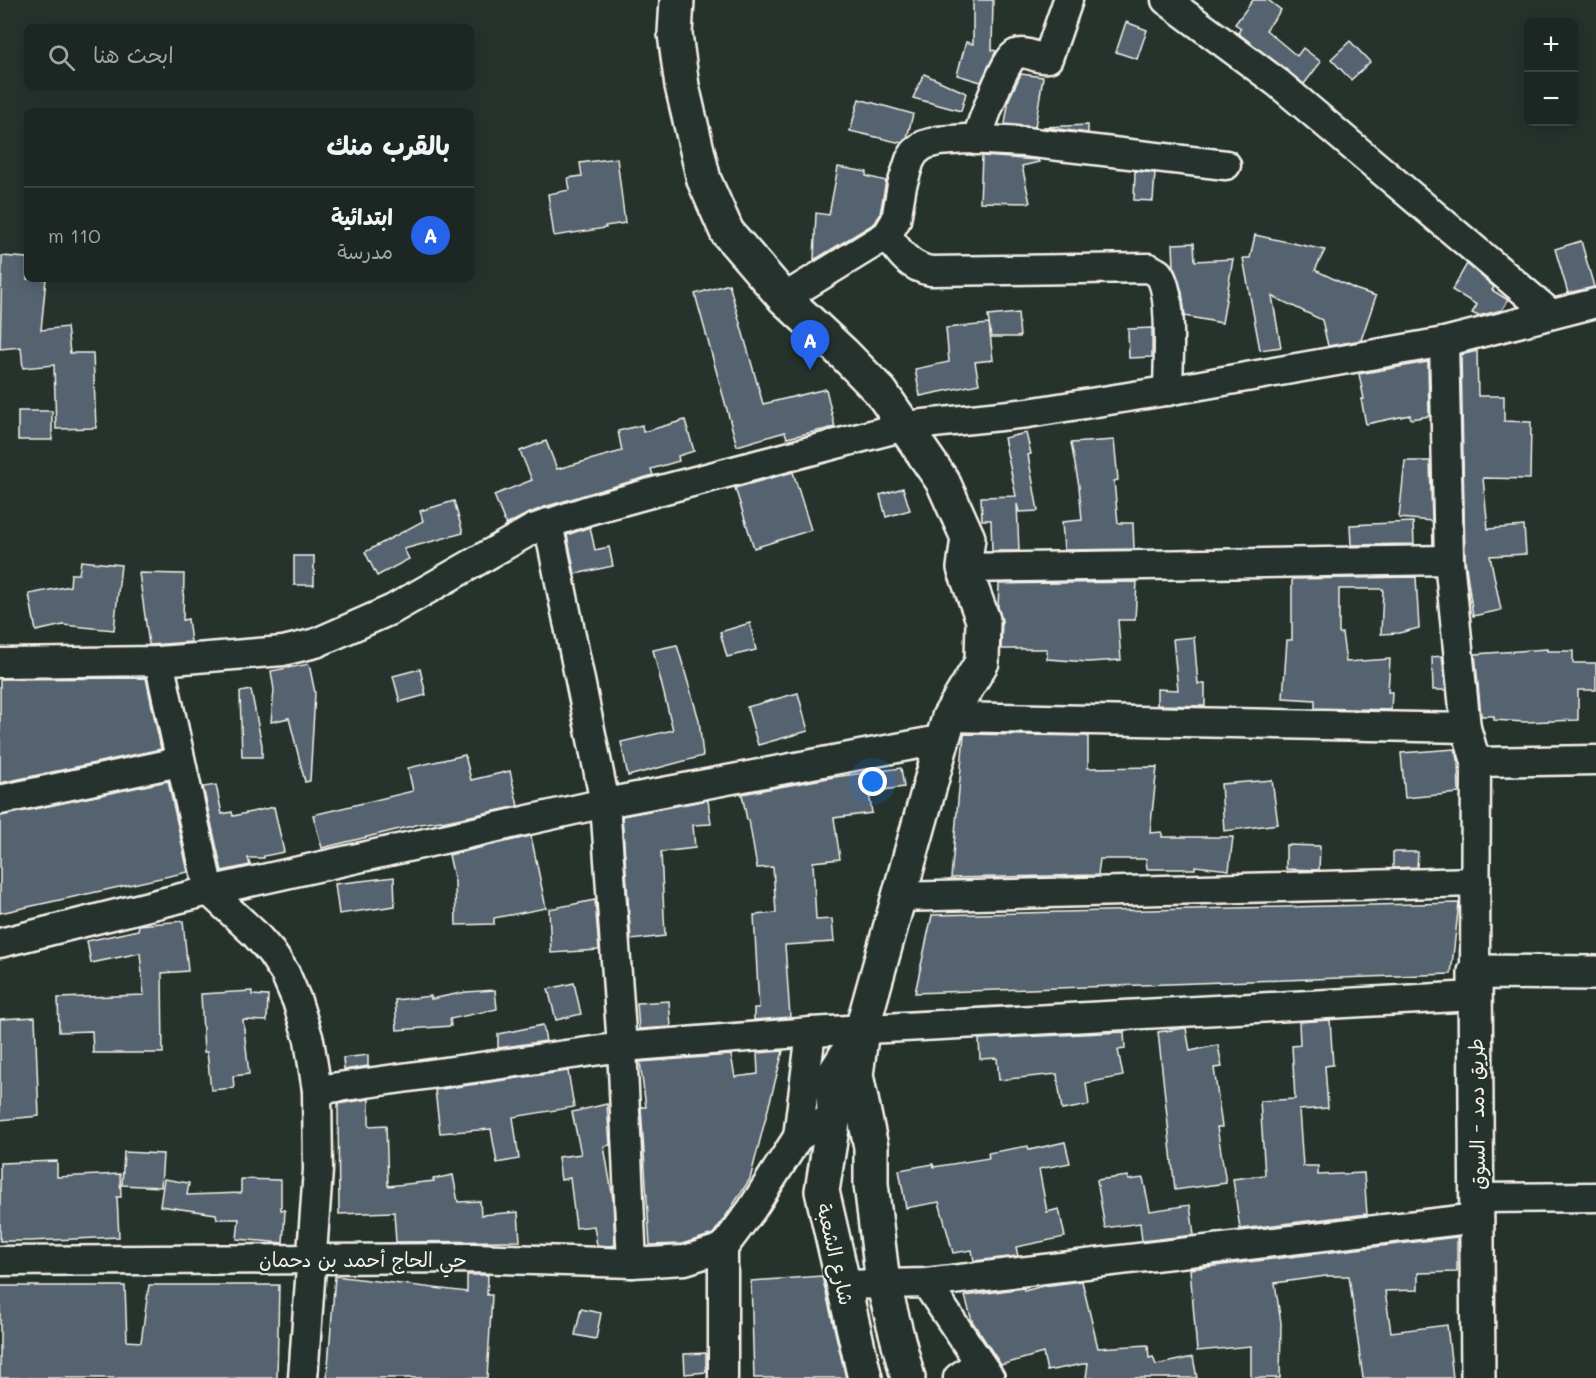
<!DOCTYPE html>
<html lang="ar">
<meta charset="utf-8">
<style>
:root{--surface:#1c2622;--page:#29322f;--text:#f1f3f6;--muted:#a0a5a5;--line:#3a4340;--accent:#2563eb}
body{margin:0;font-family:Mali,"Playpen Sans Arabic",sans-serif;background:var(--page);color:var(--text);direction:rtl}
.controls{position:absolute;right:18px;top:18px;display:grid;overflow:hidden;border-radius:9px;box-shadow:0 3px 15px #0003}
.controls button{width:54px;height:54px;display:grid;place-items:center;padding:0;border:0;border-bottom:2px solid var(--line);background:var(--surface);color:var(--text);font:30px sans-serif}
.you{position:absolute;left:873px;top:782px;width:21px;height:21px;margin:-15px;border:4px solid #fff;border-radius:50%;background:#1a73e8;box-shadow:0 0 0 9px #1a73e833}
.badge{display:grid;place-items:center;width:39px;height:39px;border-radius:50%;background:var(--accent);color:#fff;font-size:20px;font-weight:700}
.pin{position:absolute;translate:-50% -50px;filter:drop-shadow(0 2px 3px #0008)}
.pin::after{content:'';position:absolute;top:32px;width:21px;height:18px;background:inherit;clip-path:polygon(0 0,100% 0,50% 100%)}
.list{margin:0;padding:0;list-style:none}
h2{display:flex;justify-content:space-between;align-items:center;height:78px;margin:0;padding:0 24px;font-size:26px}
h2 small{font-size:20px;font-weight:400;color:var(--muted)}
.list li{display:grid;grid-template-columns:39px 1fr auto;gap:18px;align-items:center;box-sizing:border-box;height:96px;padding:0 24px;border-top:2px solid var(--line)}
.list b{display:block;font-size:22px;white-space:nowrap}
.list p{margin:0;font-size:20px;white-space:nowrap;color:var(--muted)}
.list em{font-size:20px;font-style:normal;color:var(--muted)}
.icon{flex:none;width:33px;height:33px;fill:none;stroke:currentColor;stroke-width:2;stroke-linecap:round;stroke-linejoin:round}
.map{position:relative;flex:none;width:1596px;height:1378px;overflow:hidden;direction:ltr}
.search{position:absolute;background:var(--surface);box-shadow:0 3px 15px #0003;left:24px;top:24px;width:450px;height:66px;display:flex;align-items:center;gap:15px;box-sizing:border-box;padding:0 21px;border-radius:9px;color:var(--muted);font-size:22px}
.panel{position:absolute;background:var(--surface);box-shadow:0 3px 15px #0003;left:24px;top:108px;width:450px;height:174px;border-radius:9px;direction:rtl}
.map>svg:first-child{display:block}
.building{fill:#556471;stroke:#f4f1e8;stroke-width:1.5}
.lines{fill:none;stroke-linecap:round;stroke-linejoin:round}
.minor-casing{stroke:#f4f1e8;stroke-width:33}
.tertiary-casing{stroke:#f4f1e8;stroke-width:38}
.secondary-casing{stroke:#f4f1e8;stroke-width:38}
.minor{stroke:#26332d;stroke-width:28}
.tertiary{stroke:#26332d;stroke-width:33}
.secondary{stroke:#26332d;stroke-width:33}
.labels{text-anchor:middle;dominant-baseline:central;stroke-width:4.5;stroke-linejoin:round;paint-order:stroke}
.street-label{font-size:20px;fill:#f4f1e8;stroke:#26332d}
</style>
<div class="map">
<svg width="1596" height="1378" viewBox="0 0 1596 1378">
<rect width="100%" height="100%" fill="#26332d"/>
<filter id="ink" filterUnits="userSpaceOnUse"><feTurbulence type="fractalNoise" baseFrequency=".0167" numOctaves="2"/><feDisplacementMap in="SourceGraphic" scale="12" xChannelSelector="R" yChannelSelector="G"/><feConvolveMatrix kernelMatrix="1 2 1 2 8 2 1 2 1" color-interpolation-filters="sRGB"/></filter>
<g filter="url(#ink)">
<g class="building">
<path d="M973,0H993L992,50L996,51L981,82L957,75L966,42L973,44Z"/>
<path d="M1253,0H1268L1281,10L1266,30L1297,56L1303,48L1321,62L1304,84L1238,33L1241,28L1235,24Z"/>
<path d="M1126,22L1147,30L1137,59L1116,52Z"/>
<path d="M1350,41L1370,62L1351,80L1331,59Z"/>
<path d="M924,74L966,93L961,111L913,98Z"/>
<path d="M1021,74L1043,77L1035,127L1005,124L1009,99Z"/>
<path d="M859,99L913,114L907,138L901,143L850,131Z"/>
<path d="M1088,125V133L1043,127Z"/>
<path d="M982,156L1038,160L1039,162L1022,166L1030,203L980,202Z"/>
<path d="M617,158L625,223L605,226L606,228L554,236L548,194L570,190L568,178L582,176L580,163Z"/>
<path d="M838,167L867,172L866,176L886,181L880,214L875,223L814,260L816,213L829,215Z"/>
<path d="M1135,171L1155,173L1153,201L1134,200Z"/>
<path d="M1255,235L1325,250L1315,270L1355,289L1376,296L1361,340L1328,346L1322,320L1272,296L1281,347L1260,350L1243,258H1250Z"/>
<path d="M1581,241L1594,287L1568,293L1555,249Z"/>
<path d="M1194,243L1195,261L1233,259L1222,323L1185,316L1182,292L1174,268L1173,244Z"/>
<path d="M2,256L27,258V279H46L41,330L67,327L70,353H93L96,428L56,429L54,365L23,368L21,347L0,349Z"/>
<path d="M1467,264L1494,287L1492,290L1508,300L1502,310L1478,316L1472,313L1477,305L1452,290Z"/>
<path d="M729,284L763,404L826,389L835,427L787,438L785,432L737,446L695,294Z"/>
<path d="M1018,313L1020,337H991L988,316Z"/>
<path d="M989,324L993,360L975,362L979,384L920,396L915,369L949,362L946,328Z"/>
<path d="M1152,328V357L1129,358L1128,329Z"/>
<path d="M1477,351L1478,396H1504V421L1531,422L1530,479L1483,478L1488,529L1524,526L1526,554L1490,556L1501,610L1473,616L1465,559L1461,355Z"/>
<path d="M1428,362L1429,416L1411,419L1410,415L1366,424L1361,399H1364L1359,374Z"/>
<rect x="18" y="411" width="34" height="29"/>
<path d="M685,420L694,451L678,456L679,461L651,469L653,475L544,507L525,515L506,525L494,495L532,480L520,451L546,441L557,469L622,451L618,431L642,425L643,432Z"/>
<path d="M1026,433L1031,454L1028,455L1038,511L1019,512L1017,504L1019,551H992L991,520H982L981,497L1016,496L1004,438Z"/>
<path d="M1114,440L1118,480L1114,481L1118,523H1133L1134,549L1064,550L1062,522L1082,520L1079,486L1071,443Z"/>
<path d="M1405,461H1430L1432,521L1399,518Z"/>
<path d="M793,472L811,530L754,548L735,488Z"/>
<path d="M903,488L910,510L886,517L880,495Z"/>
<path d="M454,501L463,533L404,549L409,559L377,576L365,552L423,521L420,511Z"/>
<path d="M1413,522L1414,544L1351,545L1350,525Z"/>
<path d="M590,527L595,550L609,547L613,566L575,574L567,535Z"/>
<rect x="294" y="556" width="20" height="29"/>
<path d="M81,561L121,565L114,630L63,625L36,631L29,594L70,586L71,574H79Z"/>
<path d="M139,573L184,574L183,620L188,619L191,642L149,645Z"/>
<path d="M1416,577L1419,628L1399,633L1381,634L1383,589H1339V633H1342L1346,662L1390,659L1388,692H1392L1391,710L1315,708V700L1283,698L1287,640H1292V579Z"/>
<path d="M1137,582L1135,620H1118L1121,660L1088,662L1047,659V649H1001L1002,620L998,607L999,584Z"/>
<path d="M750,623L756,650L727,657L720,632Z"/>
<path d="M1194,637L1198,684H1205V706L1157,705V689L1178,690L1173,639Z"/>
<path d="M677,645L699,720L703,756L628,776L621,742L673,730L653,650Z"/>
<path d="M1547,649V651H1573V663H1596V690H1578V720L1525,722L1494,720V716H1481L1475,654Z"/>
<path d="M1442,656L1446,690H1433L1432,657Z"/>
<path d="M309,664L315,693L310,781L305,782L289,718L271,722L274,690L271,671Z"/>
<path d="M420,669L426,695L400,702L393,676Z"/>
<path d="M146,678L161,749L0,783V679Z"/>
<path d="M251,690L262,745V757H242L240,692Z"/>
<path d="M798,693L808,731L758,745L747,707Z"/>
<path d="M964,734L1088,736V768L1157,767L1150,833L1162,832V837H1233L1229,870L1195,866V869H1147L1146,859H1100L1098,875L951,878Z"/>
<path d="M1455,749L1458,759L1459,793L1405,798L1401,753Z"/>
<path d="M465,755L471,780L510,771L518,806L442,822L441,821L420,824L322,848L313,815L413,791L408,768Z"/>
<path d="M901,768L904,787L869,792L872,813L834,818L840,859L813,862L816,920L832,919L834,942L785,945L790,1017L754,1020V1008H759L754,915L776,913L773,867L757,868L749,820H747L742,794L834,777Z"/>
<path d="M1272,780L1278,824L1224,831L1221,784Z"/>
<path d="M168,781L188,872L0,913V816Z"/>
<path d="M216,785L222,814L232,812L233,816L274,807L284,852L264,856V858H248L250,865L222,871L203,787Z"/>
<path d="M708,800L711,824L693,825L695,848L661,852L665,936L631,940L622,816Z"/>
<path d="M531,836L546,908L494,918V924L456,925L455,882L449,855Z"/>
<path d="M1286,845L1320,846L1319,870L1286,869Z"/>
<path d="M1393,852H1418L1417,867L1393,868Z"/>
<path d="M394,877L395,906L339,914L335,884Z"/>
<path d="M595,900L599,950L551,953L549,909Z"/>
<path d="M1459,903L1451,974L915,993L932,915Z"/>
<path d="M183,921L188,971L162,973L163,1053H93L92,1031L59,1032L58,998L144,995L140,953L91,963L87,941L138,930L139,925Z"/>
<path d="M574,983L581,1014L556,1020L548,989Z"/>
<path d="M495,990L497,1009L450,1019L451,1026L397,1030L395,1000L431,996V999L466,992Z"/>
<path d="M252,991V995L268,996L267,1021L243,1020L249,1074L233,1076L234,1088L211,1090L207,1052H204L201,994Z"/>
<path d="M669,1001L671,1027L639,1029L637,1003Z"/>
<path d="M35,1017L39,1116L0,1120V1019Z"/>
<path d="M1330,1020L1333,1065L1325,1066L1328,1108L1299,1110L1303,1166H1318V1175L1364,1173L1367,1214L1240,1229L1233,1179L1265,1175L1260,1101L1295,1099L1292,1046L1300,1045L1299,1022Z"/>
<path d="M543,1025L546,1041L498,1048V1034Z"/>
<path d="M1186,1028L1190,1051L1218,1045L1222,1067L1214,1068L1222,1127H1217L1226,1183L1175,1190L1158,1032Z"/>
<path d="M1124,1032L1125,1049L1118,1050L1123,1076L1086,1083L1089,1105L1062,1110L1057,1074L999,1080L997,1058L980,1059L979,1039Z"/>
<path d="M783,1051L750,1179L726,1216L713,1234L682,1244L650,1245L641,1107H646L640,1062L731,1055L735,1077L758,1074L757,1053Z"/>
<path d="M368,1055V1066L344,1070L343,1058Z"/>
<path d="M568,1071L574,1107L513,1117L519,1159L497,1163L491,1129L440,1133L435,1090Z"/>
<path d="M369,1099V1126L386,1125L388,1186L434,1181L433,1179L453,1175L458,1202L480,1201L481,1215L518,1212L520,1241L396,1242L394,1212L339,1214L338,1104Z"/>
<path d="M607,1104L610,1145L604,1146L613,1199L615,1245L610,1246L597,1245L594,1226L576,1228L570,1178L561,1180L558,1157L581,1154L572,1112Z"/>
<path d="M1065,1142L1070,1163L1039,1169L1047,1212L1059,1209L1065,1237L1016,1247L1018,1256L974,1261L972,1250L953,1253L939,1202L906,1208L899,1170L933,1164L934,1167L989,1158L988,1153L1028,1146L1029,1150Z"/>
<path d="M124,1152L163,1154L161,1187L122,1185Z"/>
<path d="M57,1161V1177L120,1174L121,1197H117L119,1237L30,1241H0V1163Z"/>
<path d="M1128,1176V1180L1143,1178L1150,1211L1190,1205L1194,1235L1142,1241L1140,1223L1105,1228L1097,1180Z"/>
<path d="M164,1179L189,1183L187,1195L241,1193V1179L281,1180V1210H285L283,1243L237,1239L239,1219H217L216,1214L160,1206Z"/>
<path d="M1457,1237V1272L1418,1273V1290L1385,1291L1391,1332L1447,1325L1453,1378H1363L1349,1276H1326L1275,1283L1281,1323L1280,1378H1251V1346L1197,1351L1190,1269Z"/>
<path d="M467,1275H488L487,1295H492L487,1378H327L335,1276L467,1292Z"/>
<path d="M822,1276L846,1378H754L751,1281Z"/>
<path d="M1082,1281L1098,1348L1148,1345L1149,1358L1153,1357L1156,1365L1193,1357L1197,1378H1086L1088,1363L1047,1371L1043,1353L1001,1365L972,1321L965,1296L1024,1288V1291L1043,1286Z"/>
<path d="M149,1285H279L277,1378H0V1286H125L127,1341L141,1342Z"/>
<path d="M581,1309L601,1313L596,1339L575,1335Z"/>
<path d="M706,1353V1372L685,1374L684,1354Z"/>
</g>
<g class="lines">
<g class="minor-casing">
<g id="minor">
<path d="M1166,0L1278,83L1551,314"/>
<path d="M976,140C982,125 1004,59 1016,54C1028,50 1037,60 1048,58L1068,0"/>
<path d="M887,235C900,253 909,267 931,271L1149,268C1151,269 1156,272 1158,273C1174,291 1168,366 1168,391"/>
<path d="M784,298L887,235L896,220L902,185L910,160L915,152L924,145L938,141L966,139L1025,142L1226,165"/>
<path d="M1444,342L1449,560L1466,728L1476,762L1475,972"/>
<path d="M548,523L605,803L622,1047L632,1263"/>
<path d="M964,568L1449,560"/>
<path d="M159,661L209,891L254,933L271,952L285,973L297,1001L309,1040L317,1090L318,1170L303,1378"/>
<path d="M0,663L159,661L283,651L316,643L393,609L533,529L589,510L665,489L905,426L1028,413L1184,388L1444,342L1596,303"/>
<path d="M949,717L1466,728"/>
<path d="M1476,762L1596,760"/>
<path d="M0,800L179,762"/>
<path d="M898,897L1476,882"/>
<path d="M0,943L209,891L605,803L945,739"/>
<path d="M317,1090L622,1047L811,1032L1475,996"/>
<path d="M798,1137L811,1032"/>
<path d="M1477,1198L1596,1197"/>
<path d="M0,1261L473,1258L632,1263L685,1260L723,1248"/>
<path d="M926,1283L990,1378"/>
<path d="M844,1285L926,1283L1477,1218"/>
<path d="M723,1378V1248L752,1209L798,1137L834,1116L846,1105"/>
<path d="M958,1378L979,1363"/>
</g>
</g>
<g class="tertiary-casing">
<g id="tertiary">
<path d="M677,0L675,34L682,86L704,180L727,232L784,298L844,354L881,392L943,482L968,538L964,568L983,620L982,662L949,717L862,1029L856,1075L871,1147V1184L883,1283L908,1378"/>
<path d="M855,1041L833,1076L834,1116L822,1191L865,1378"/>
</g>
</g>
<g class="secondary-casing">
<path id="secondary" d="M1478,1378L1475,972L1596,973"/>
</g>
<use href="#minor" class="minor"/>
<use href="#tertiary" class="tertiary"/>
<use href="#secondary" class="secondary"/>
</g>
</g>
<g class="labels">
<g class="street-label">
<text transform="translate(1476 1114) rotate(-91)">طريق دمد - السوق</text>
<text transform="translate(836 1254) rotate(77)">شارع الشعبة</text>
<text x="363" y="1259">حي الحاج أحمد بن دحمان</text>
</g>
</g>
</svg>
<div class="controls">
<button>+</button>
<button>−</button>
</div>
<div class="you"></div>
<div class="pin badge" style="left:810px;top:370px">A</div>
<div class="search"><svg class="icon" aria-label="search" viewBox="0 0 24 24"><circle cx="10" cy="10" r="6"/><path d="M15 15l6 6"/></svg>ابحث هنا</div>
<section class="panel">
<h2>بالقرب منك<small></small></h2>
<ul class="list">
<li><span class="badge">A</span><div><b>ابتدائية</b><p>مدرسة</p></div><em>110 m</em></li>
</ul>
</section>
</div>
